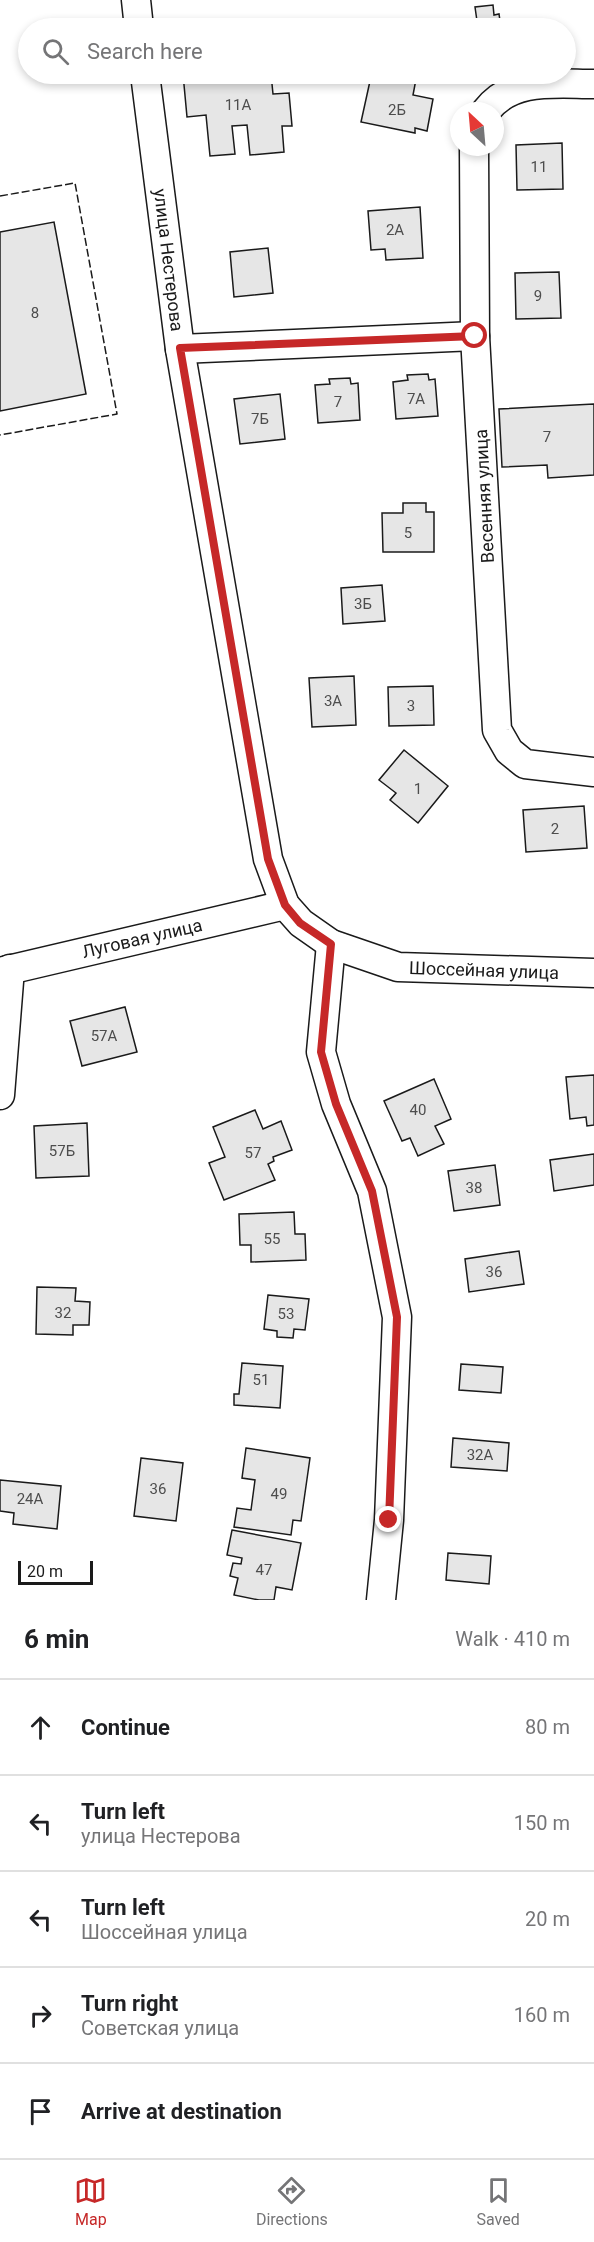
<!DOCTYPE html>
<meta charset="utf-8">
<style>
:root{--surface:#fff;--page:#f6f6f6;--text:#202124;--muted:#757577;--line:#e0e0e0;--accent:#c62828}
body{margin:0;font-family:Roboto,sans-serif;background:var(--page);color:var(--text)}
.compass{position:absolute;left:450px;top:102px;width:54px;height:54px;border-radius:50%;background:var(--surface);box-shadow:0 3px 9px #0003;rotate:334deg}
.scale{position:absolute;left:18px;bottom:15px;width:75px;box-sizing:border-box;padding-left:6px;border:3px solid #1a1a1a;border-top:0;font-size:16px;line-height:21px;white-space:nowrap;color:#1a1a1a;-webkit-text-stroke:4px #fff;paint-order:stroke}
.stop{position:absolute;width:18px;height:18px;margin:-14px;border:4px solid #c62828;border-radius:50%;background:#fff}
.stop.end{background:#c62828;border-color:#fff;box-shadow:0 2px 6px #0008}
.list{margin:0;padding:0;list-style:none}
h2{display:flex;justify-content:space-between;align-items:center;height:78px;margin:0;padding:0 24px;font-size:26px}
h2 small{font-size:20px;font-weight:400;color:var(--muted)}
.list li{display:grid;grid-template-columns:39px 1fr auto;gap:18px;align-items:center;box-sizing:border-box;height:96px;padding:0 24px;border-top:2px solid var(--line)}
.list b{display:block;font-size:22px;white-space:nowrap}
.list p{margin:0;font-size:20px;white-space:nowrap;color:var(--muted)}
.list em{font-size:20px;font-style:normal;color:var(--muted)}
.icon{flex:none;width:33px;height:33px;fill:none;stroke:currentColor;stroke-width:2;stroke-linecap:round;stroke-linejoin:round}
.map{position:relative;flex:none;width:594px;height:1600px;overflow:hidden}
.search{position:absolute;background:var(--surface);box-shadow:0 3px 9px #0003;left:18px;right:18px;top:18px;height:66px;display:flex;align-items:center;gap:15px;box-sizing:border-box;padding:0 21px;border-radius:33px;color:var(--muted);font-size:22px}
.sheet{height:558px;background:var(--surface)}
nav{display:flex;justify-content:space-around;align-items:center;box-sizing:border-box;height:84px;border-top:2px solid var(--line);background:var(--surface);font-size:16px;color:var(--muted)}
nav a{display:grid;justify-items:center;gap:3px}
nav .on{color:var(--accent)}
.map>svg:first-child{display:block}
.building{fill:#e6e6e6;stroke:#1a1a1a;stroke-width:1.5}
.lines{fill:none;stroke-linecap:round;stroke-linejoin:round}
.minor-casing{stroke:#1a1a1a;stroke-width:31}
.minor{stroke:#fff;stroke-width:28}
.fence{stroke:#1a1a1a;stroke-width:1.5;stroke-dasharray:8 3;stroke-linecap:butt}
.route{stroke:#c62828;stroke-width:8}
.labels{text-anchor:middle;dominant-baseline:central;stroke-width:4.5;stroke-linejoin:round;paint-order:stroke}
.number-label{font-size:15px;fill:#4d4d4d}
.street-label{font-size:18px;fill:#1a1a1a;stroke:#fff}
</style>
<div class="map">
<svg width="594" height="1600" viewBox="0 0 594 1600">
<rect width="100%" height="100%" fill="#fff"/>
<g class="building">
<path d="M493,5L494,15L499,14L501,28H478L475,7Z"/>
<path d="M183,74H271L273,94L289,93L292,126H282L284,152L250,155L247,125L232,126L235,154L210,156L206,115L187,117Z"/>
<path d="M366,74H417L413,95L433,99L427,131L415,128V133L361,122L370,81L364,80Z"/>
<path d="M562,143L563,189L517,190L516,145Z"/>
<path d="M420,207L423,258L386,260L385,249L371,250L368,211Z"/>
<path d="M54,222L86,394L0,411V232Z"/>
<path d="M268,248L273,293L234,297L230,252Z"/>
<path d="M559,272L561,318L516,319L515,273Z"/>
<path d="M428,374L429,380L435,379L438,416L396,419L393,382L408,380L407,375Z"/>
<path d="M350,378L351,384L358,383L360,420L318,423L315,385L330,384L329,379Z"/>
<path d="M280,394L285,439L240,444L234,399Z"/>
<path d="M594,404V475L548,478L547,465L502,467L499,409Z"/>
<path d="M403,503H426V512H434V552H383L382,513H403Z"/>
<path d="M382,585L385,621L343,624L341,588Z"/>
<path d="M354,676L356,725L312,727L309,678Z"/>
<path d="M433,686L434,725L389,726L388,687Z"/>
<path d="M404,750L448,786L418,823L390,800L396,793L379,780Z"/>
<path d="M584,806L587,848L526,852L523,810Z"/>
<path d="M125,1007L137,1052L82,1066L70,1021Z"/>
<path d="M594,1075V1125L587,1126L586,1117L570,1119L566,1077Z"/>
<path d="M434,1079L451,1119L435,1126L444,1144L418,1156L410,1138L402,1141L384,1101Z"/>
<path d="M255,1110L263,1129L281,1121L292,1150L273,1157L274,1161L268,1164L275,1180L224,1200L209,1163L225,1157L213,1127Z"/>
<path d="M87,1123L89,1176L36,1178L34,1126Z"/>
<path d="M594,1154V1185L554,1191L550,1160Z"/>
<path d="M495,1165L500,1205L454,1211L448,1171Z"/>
<path d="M294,1212L295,1234H305L306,1260L251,1262V1245H240L239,1214Z"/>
<path d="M519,1251L524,1284L469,1292L465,1259Z"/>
<path d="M37,1287L76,1288L75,1301L90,1302L89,1325H73V1335L36,1334Z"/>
<path d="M268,1295L309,1299L305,1330L294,1329L293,1338L277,1337V1331L264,1329Z"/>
<path d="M242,1363L283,1366L280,1408L234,1405V1394H239Z"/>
<path d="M461,1364L503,1367L501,1393L459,1390Z"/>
<path d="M453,1438L509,1443L507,1471L451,1467Z"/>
<path d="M246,1448L310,1458L301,1521L293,1520L291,1535L234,1527L237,1508L251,1510L255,1480L242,1478Z"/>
<path d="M141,1458L183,1463L176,1521L134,1516Z"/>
<path d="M0,1480L61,1486L57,1529L13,1524L14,1513L0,1511Z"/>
<path d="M232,1530L301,1543L292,1590L276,1587L274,1600H259L234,1595L238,1578L230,1576L233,1563L241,1564L242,1558L227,1555Z"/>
<path d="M448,1553L491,1556L489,1584L446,1580Z"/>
</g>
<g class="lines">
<g class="minor-casing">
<g id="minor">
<path d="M136,0L139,28"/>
<path d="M145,74L180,349L268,859L285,905L301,923L331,944L398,967L594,973"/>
<path d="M486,111C512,77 556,84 594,84"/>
<path d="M474,147L475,336L497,730L509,751L525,764L594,772"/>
<path d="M180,349L475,336"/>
<path d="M331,944L321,1052L336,1104L372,1191L397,1317L389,1520L381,1600"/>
<path d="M0,972L285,905"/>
<path d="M0,1095L10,969"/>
</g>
</g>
<use href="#minor" class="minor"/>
<path class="fence" d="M0,196L75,183L117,414L0,435"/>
</g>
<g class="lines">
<path class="route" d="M389,1520L397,1317L372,1191L336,1104L321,1052L331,944L300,923L285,905L268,859L180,348L475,336"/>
</g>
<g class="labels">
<g class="number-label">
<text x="238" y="105">11А</text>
<text x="397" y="110">2Б</text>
<text x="539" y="167">11</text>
<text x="395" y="230">2А</text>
<text x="538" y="296">9</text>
<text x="35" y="313">8</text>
<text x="416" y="399">7А</text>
<text x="338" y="402">7</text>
<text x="260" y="419">7Б</text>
<text x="547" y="437">7</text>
<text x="408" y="533">5</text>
<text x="363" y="604">3Б</text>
<text x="333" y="701">3А</text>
<text x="411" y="706">3</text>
<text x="418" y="789">1</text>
<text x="555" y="829">2</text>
<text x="104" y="1036">57А</text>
<text x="418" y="1110">40</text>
<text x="62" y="1151">57Б</text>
<text x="253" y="1153">57</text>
<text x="474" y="1188">38</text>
<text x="272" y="1239">55</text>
<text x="494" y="1272">36</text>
<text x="63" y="1313">32</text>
<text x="286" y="1314">53</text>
<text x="261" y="1380">51</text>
<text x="480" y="1455">32А</text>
<text x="158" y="1489">36</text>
<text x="279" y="1494">49</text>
<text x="30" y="1499">24А</text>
<text x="264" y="1570">47</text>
</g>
<g class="street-label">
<text transform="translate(169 260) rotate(83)">улица Нестерова</text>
<text transform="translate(484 496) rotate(-93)">Весенняя улица</text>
<text transform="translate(142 938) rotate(-13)">Луговая улица</text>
<text transform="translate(484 970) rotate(2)">Шоссейная улица</text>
</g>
</g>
</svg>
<svg class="compass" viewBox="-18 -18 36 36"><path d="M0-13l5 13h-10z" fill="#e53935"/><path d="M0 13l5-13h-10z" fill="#757577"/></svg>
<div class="scale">20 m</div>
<div class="stop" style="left:475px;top:336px"></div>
<div class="stop end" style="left:389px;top:1520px"></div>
<div class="search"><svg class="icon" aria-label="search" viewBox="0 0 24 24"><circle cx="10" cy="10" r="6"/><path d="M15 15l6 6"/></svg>Search here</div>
</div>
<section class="sheet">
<h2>6 min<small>Walk · 410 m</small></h2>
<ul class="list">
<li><svg class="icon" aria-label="ahead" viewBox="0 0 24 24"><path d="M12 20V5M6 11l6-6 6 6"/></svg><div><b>Continue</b></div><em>80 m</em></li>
<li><svg class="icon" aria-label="left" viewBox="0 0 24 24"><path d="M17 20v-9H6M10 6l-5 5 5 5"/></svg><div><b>Turn left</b><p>улица Нестерова</p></div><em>150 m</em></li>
<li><svg class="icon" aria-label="left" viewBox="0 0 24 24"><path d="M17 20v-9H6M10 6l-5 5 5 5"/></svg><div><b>Turn left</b><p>Шоссейная улица</p></div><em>20 m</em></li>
<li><svg class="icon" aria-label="right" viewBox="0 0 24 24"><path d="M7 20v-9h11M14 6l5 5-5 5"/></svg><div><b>Turn right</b><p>Советская улица</p></div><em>160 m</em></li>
<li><svg class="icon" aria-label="arrive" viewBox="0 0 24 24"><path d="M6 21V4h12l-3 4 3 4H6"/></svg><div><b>Arrive at destination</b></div></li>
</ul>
</section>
<nav>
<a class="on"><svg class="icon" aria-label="map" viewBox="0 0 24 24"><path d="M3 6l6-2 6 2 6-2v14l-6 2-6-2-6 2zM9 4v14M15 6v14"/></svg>Map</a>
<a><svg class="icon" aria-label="directions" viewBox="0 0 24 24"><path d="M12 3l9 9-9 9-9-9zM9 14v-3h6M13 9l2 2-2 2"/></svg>Directions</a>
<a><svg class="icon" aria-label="saved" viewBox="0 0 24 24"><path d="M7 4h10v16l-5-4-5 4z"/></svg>Saved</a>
</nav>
